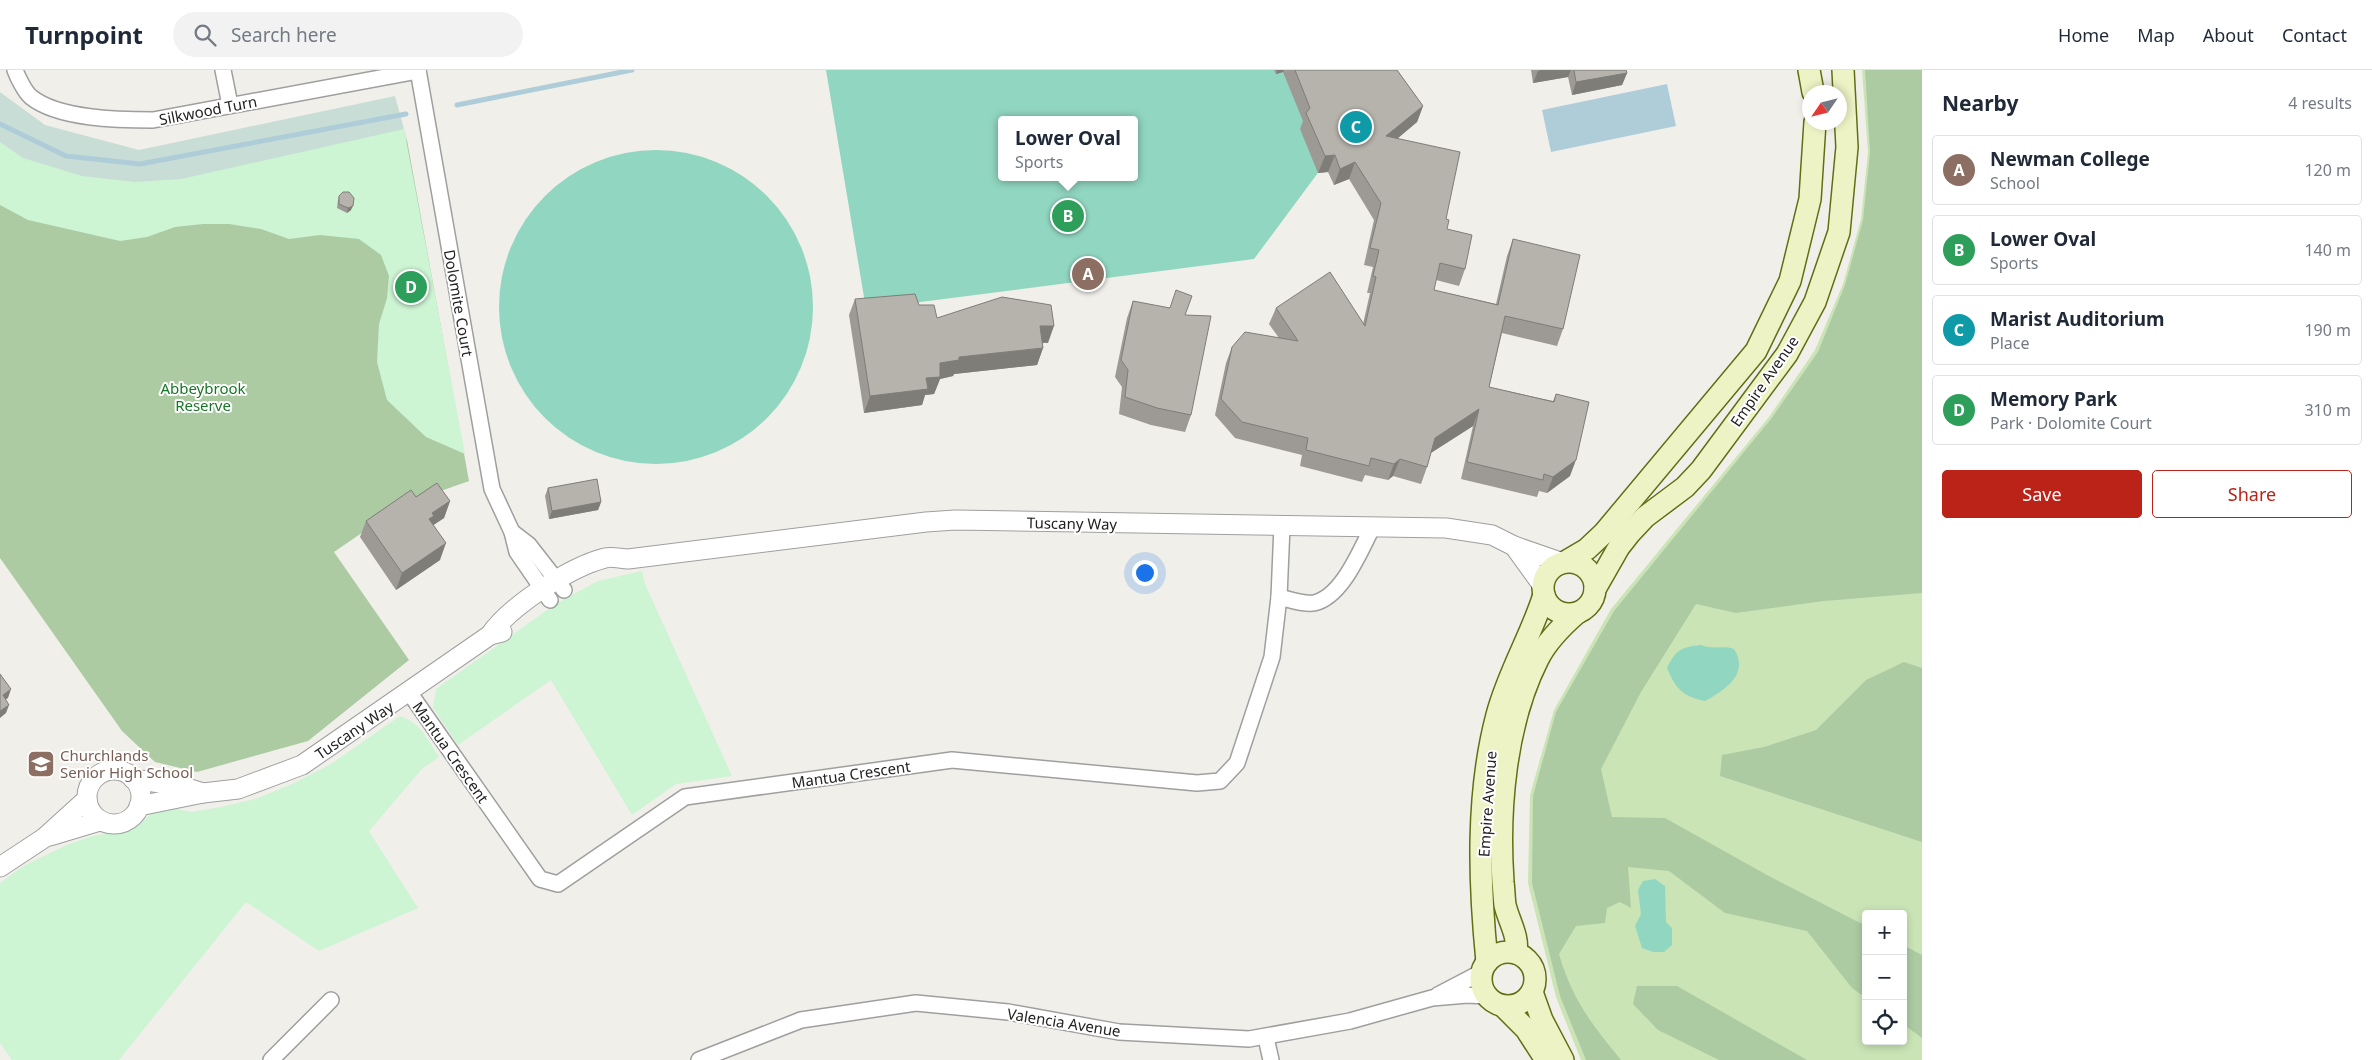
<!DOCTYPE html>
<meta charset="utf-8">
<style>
:root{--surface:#fff;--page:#f2f2f3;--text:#1f2937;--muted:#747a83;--line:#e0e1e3;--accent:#bb2318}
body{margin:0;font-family:"Noto Sans",sans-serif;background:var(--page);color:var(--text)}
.controls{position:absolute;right:15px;bottom:15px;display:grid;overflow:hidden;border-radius:5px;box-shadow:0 2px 8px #0003}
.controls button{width:45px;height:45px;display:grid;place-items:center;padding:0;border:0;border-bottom:1px solid var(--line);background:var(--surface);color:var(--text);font:25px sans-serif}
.compass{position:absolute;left:1802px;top:15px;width:45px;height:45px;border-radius:50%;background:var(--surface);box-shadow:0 2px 8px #0003;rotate:235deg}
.you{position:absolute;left:1144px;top:502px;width:18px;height:18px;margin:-12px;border:4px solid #fff;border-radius:50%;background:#1a73e8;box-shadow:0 0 0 8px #1a73e833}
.badge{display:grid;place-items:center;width:32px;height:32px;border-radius:50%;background:var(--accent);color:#fff;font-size:16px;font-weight:700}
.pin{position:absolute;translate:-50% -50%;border:2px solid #fff;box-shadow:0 1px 5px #0006}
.popup{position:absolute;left:998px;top:46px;width:140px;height:65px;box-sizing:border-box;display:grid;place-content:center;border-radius:5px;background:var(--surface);filter:drop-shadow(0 1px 4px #0005);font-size:16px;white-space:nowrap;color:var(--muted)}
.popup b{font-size:19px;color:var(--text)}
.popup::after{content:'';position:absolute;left:50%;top:100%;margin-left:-10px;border:10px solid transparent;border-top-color:var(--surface)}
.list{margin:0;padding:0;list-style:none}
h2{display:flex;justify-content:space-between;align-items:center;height:65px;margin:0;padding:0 20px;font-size:21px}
h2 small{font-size:16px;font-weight:400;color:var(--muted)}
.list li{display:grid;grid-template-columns:32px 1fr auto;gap:15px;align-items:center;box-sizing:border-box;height:70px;margin:0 10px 10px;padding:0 10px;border:1px solid var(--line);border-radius:5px}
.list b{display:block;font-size:19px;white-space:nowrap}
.list p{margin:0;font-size:16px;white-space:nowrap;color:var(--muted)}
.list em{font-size:16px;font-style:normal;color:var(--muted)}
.actions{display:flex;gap:10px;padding:15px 20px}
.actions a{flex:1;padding:11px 0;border:1px solid var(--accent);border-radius:5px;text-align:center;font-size:18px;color:var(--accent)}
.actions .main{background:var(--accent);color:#fff}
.icon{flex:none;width:28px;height:28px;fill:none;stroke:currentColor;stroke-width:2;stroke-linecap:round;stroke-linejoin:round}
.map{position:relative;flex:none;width:1922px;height:990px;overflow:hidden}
header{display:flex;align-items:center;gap:30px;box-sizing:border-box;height:70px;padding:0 25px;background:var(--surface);border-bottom:1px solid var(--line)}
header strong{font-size:24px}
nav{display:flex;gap:28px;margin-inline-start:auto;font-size:18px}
.search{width:350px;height:45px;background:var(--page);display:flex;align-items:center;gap:12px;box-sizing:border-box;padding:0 18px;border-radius:28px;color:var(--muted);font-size:19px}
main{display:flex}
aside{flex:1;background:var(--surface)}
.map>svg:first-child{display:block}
.grass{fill:#cae4b6;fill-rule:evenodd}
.forest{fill:#accba3}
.wetland{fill:#c8ddd5}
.park{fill:#cdf4d3}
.pitch{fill:#91d6c0;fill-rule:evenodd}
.water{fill:#afcdd9}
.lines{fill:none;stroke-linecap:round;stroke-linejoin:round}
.stream{stroke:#afcdd9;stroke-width:5}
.minor-casing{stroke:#9f9f9f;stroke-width:18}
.tertiary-casing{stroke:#9f9f9f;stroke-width:21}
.secondary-casing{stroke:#5f6f12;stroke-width:24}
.minor{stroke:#fff;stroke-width:15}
.tertiary{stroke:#fff;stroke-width:19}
.secondary{stroke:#eef3c5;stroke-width:21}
.wall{fill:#9d9994}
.shaded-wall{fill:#7f7d78}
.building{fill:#b6b2ac;stroke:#7f7d78}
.labels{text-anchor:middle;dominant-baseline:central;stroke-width:4;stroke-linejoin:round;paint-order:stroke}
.street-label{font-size:15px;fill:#222;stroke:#fff}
.park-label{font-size:15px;fill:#197627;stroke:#fff}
.education-label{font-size:15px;fill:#785e54;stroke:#fff;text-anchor:start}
</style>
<header>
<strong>Turnpoint</strong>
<div class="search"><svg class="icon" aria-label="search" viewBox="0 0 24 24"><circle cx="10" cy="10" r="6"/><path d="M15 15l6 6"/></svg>Search here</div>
<nav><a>Home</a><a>Map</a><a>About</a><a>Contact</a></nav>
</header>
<main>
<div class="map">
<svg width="1922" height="990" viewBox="0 0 1922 990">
<rect width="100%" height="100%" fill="#f1efea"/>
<path class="grass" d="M1862,0H1922V990H1581L1556,927L1528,813L1530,725L1554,640L1611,539L1769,347L1815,280L1843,214L1861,149L1868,82ZM1866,844H1903V971H1866Z"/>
<g class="forest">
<path d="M1865,0H1922V523L1824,531L1736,543L1696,534L1641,622L1601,699L1612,747L1665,748L1767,805L1866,856V928L1852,918L1807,861L1725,843L1669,801L1628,797L1631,838L1620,832L1607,838L1605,853L1576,856L1559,884C1572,929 1592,955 1621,990H1586L1560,926L1532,813L1533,726L1556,642L1614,541L1771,349L1818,282L1845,215L1863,150L1870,82Z"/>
<path d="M407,70L469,411L404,434L334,482L409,590L308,671L197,702L155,692L122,661L0,488V98L129,135Z"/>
<path d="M1904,592L1922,598V772L1720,706L1722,685L1764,677L1816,660L1866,610Z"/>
<path d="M1903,875L1922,885V968L1903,954Z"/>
<path d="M1637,916H1677L1807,990H1719L1658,960L1633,934Z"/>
</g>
<path class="wetland" d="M0,22L45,55L139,80L395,26L407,70L128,135L0,98Z"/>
<g class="park">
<path d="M404,59L465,384L426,367L387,330L377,292L379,254L387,228L389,206L381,185L359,169L320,165L289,169L261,159L229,154H203L175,157L147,167L120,171L28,150L0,135V72L23,88L82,106L135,112L181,109Z"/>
<path d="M642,501L645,514L732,706L676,714L632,745L551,610L458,675L433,638L436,619L557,533L598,511Z"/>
<path d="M400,646C421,653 428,670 439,687L422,699L369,761L418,838L319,881L246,832L119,990H12L0,973V813L25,795L69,774L93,766L132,759L154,742L171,738L192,742L221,737L255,729L290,715L331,694Z"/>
</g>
<g class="pitch">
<path d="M826,0H1288L1326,92L1254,189L866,239ZM1002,50H1134V107H1002Z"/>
<circle cx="656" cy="237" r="157"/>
<path d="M1701,575C1713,580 1722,575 1734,579C1750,604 1725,620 1705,631C1682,626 1676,619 1667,598C1676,580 1681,577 1701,575Z"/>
<path d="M1655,809L1665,816L1666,852L1672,858V875L1664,882H1653L1642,878L1635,856L1641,844L1638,820L1643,811Z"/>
</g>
<path class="water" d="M1667,14L1676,56L1551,82L1542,40Z"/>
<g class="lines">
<g class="stream">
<path d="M457,35L632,0"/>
<path d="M0,54L66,86L140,94L406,44"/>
</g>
<g class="minor-casing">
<g id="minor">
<path d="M15,0C18,8 25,22 31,27C58,49 119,50 153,50L418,1"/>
<path d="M223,0L230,35"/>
<path d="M418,0L492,419L512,462L517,482L550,530"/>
<path d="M512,462L529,475L564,520"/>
<path d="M1279,527C1288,529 1304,535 1314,533C1342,527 1360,481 1372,458"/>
<path d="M409,622L540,809L558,814L685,727L952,690L1197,713L1220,711L1237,693L1272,587L1279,527L1282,456"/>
<path d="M1438,925L1482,902"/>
<path d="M1266,968L1271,990"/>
<path d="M271,990L331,930"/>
<path d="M699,990L801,950L916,933L1008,942L1119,962L1249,969L1350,951L1432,928L1467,925L1487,926"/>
</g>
</g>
<g class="tertiary-casing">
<g id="tertiary">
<path d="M1514,476L1543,516"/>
<path d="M490,565C510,536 570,497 605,488C612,486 621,489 628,489L926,452L955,450L1446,458L1492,465L1514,476L1563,493"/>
<circle cx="114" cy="727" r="27"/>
<path d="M133,709L181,716L203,723"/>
<path d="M139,736L203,723L238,719L302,695L490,565L502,562"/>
<path d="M50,766L100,751"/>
<path d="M0,797L44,768L87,729"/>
</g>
</g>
<g class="secondary-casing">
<g id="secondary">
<path d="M1809,0L1813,22"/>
<path d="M1565,492L1587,479L1604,463L1756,281L1790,211L1810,129L1815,52"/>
<circle cx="1569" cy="518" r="26"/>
<path d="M1595,519L1619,477L1630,463L1645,447L1685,417L1701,400L1787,284L1815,232L1839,162L1847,77L1843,0"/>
<circle cx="1508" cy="909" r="27"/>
<path d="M1516,883C1519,866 1509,852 1505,835C1504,828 1504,820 1503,812C1498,741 1505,654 1538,589C1547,571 1562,556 1577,543"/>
<path d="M1487,892C1479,812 1476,724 1497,645C1508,603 1531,566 1544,525"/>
<path d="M1532,922L1542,950L1563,990"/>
<path d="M1503,936L1526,959L1546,990"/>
</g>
</g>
<use href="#minor" class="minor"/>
<use href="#tertiary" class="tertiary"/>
<use href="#secondary" class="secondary"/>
</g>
<g class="wall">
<path d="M1274,0H1397L1423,36L1417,52L1397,69L1446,149L1447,159L1465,199L1459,216L1436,210L1434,220L1496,234L1507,186L1513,169L1563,259L1557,276L1502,263L1489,317L1553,331L1556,324L1570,406L1547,423L1539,421L1537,427L1461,409L1473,356L1431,383L1427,397L1421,414L1393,406L1388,410L1365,405L1362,412L1300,396L1302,385L1235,368L1215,345L1226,293L1232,277L1279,268L1269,254L1276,238L1363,254L1370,223H1367L1373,197L1364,195L1374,150L1349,109L1334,115L1328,102L1318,103L1300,59L1303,51L1283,2L1276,4Z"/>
<path d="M1531,0H1626L1627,3L1622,15L1572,25L1568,7L1533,13Z"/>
<path d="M339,126L351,140L347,143L337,138L338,130Z"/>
<path d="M855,229L919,235L937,248L1048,273H1043V278L1037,295L954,304L953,306L940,309L934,324L925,325L922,335L864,343L849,245Z"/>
<path d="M1133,231L1185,245L1191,345L1185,362L1151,355L1119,344L1122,317L1115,307L1127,248Z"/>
<path d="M548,418L601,432L598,440L549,449L545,426Z"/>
<path d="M450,431L444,448L433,455L440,490L396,520L360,467L366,451Z"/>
</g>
<g class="shaded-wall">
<path d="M1277,0H1284L1283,2L1276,4Z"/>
<path d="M1542,0H1571L1568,7L1533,13L1538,1Z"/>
<path d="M1627,3L1622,15L1572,25L1576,12Z"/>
<path d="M1423,36L1417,52L1380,83L1386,66Z"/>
<path d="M1335,85L1328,102L1318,103L1325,86Z"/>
<path d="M1355,92L1349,109L1334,115L1340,99Z"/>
<path d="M353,136L351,140L347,143L348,138Z"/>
<path d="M1040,256H1054L1048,273L1034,272Z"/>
<path d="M1043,278L1037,295L954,304L953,306L940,309L934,324L925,325L922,335L864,343L870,326L926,308L940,293L959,287Z"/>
<path d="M1479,339L1473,356L1429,384L1435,368Z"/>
<path d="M1400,389L1393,406L1388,410L1394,394Z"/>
<path d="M1576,390L1570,406L1547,423L1553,407Z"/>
<path d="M450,431L444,448L429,458L423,466L432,443Z"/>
<path d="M601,432L598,440L549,449L552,441Z"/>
<path d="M446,473L440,490L396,520L402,503Z"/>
<path d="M11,619L8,628L0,633L3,625Z"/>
<path d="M9,635L6,643L0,648V641Z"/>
</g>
<g class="building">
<path d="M1295,0H1397L1423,36L1386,66L1460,82L1446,149L1449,150L1447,159L1472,165L1465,199L1440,193L1434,220L1498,235L1513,169L1580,185L1563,259L1505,246L1489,317L1554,332L1556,324L1589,332L1576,390L1553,407L1544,404L1543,410L1467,392L1479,339L1435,368L1427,397L1400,389L1394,394L1371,388L1369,396L1306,380L1308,368L1242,352L1221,329L1232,277L1245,262L1298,271L1276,238L1330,202L1365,256L1376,207L1373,206L1379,180L1370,178L1381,133L1355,92L1340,99L1335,85L1325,86L1306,43L1310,38Z"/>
<path d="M1574,0H1626L1627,3L1576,12Z"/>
<path d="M343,122H349L354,128L353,136L348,138L339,134V126Z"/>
<path d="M1176,220L1192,226L1185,245L1211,246L1191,345L1157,338L1125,327L1128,300L1121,290L1133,231L1170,238Z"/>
<path d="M915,224L919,235H934L937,248L1002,227L1051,235L1054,256H1040L1043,278L959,287V290L940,293V307L926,308L928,319L870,326L855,229Z"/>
<path d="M597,409L601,432L552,441L548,418Z"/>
<path d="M437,413L450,431L432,443L434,446L429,449L446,473L402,503L366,451L411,420L416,427Z"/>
<path d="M0,604L11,619L3,625L9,635L0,641Z"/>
</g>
<defs>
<g id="school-square" transform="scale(1.4375)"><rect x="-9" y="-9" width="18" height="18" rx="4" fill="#8d6e63" stroke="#fff"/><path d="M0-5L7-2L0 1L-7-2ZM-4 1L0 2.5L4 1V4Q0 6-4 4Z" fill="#fff"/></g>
</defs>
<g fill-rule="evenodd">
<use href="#school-square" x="41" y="694"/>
</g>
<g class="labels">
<g class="street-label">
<text transform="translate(208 40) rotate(-11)">Silkwood Turn</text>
<text transform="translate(459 233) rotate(80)">Dolomite Court</text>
<text transform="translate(1764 311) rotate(-55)">Empire Avenue</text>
<text transform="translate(1072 453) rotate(1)">Tuscany Way</text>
<text transform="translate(354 660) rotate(-34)">Tuscany Way</text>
<text transform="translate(451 682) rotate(55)">Mantua Crescent</text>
<text transform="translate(851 704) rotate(-8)">Mantua Crescent</text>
<text transform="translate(1487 734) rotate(-86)">Empire Avenue</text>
<text transform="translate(1064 952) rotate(9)">Valencia Avenue</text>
</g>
<g class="park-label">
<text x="203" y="318">Abbeybrook<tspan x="203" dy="17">Reserve</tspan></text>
</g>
<g class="education-label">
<text x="60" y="685">Churchlands<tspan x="60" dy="17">Senior High School</tspan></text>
</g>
</g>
</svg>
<div class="controls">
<button>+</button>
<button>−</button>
<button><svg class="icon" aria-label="locate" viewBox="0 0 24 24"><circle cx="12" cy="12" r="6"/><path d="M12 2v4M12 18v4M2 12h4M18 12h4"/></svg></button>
</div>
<svg class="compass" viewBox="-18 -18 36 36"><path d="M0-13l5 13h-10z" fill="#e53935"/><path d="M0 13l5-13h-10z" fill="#747a83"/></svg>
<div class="you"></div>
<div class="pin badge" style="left:1088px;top:204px;background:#8d6e63">A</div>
<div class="pin badge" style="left:1068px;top:146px;background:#2e9e5b">B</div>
<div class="popup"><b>Lower Oval</b>Sports</div>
<div class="pin badge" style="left:1356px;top:57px;background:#0f9aa8">C</div>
<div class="pin badge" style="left:411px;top:217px;background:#2e9e5b">D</div>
</div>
<aside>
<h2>Nearby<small>4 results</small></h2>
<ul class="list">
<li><span class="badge" style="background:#8d6e63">A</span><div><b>Newman College</b><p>School</p></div><em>120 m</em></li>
<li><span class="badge" style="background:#2e9e5b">B</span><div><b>Lower Oval</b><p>Sports</p></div><em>140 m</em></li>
<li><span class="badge" style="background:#0f9aa8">C</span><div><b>Marist Auditorium</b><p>Place</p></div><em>190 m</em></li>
<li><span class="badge" style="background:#2e9e5b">D</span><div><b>Memory Park</b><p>Park · Dolomite Court</p></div><em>310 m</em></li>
</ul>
<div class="actions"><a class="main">Save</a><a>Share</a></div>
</aside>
</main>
